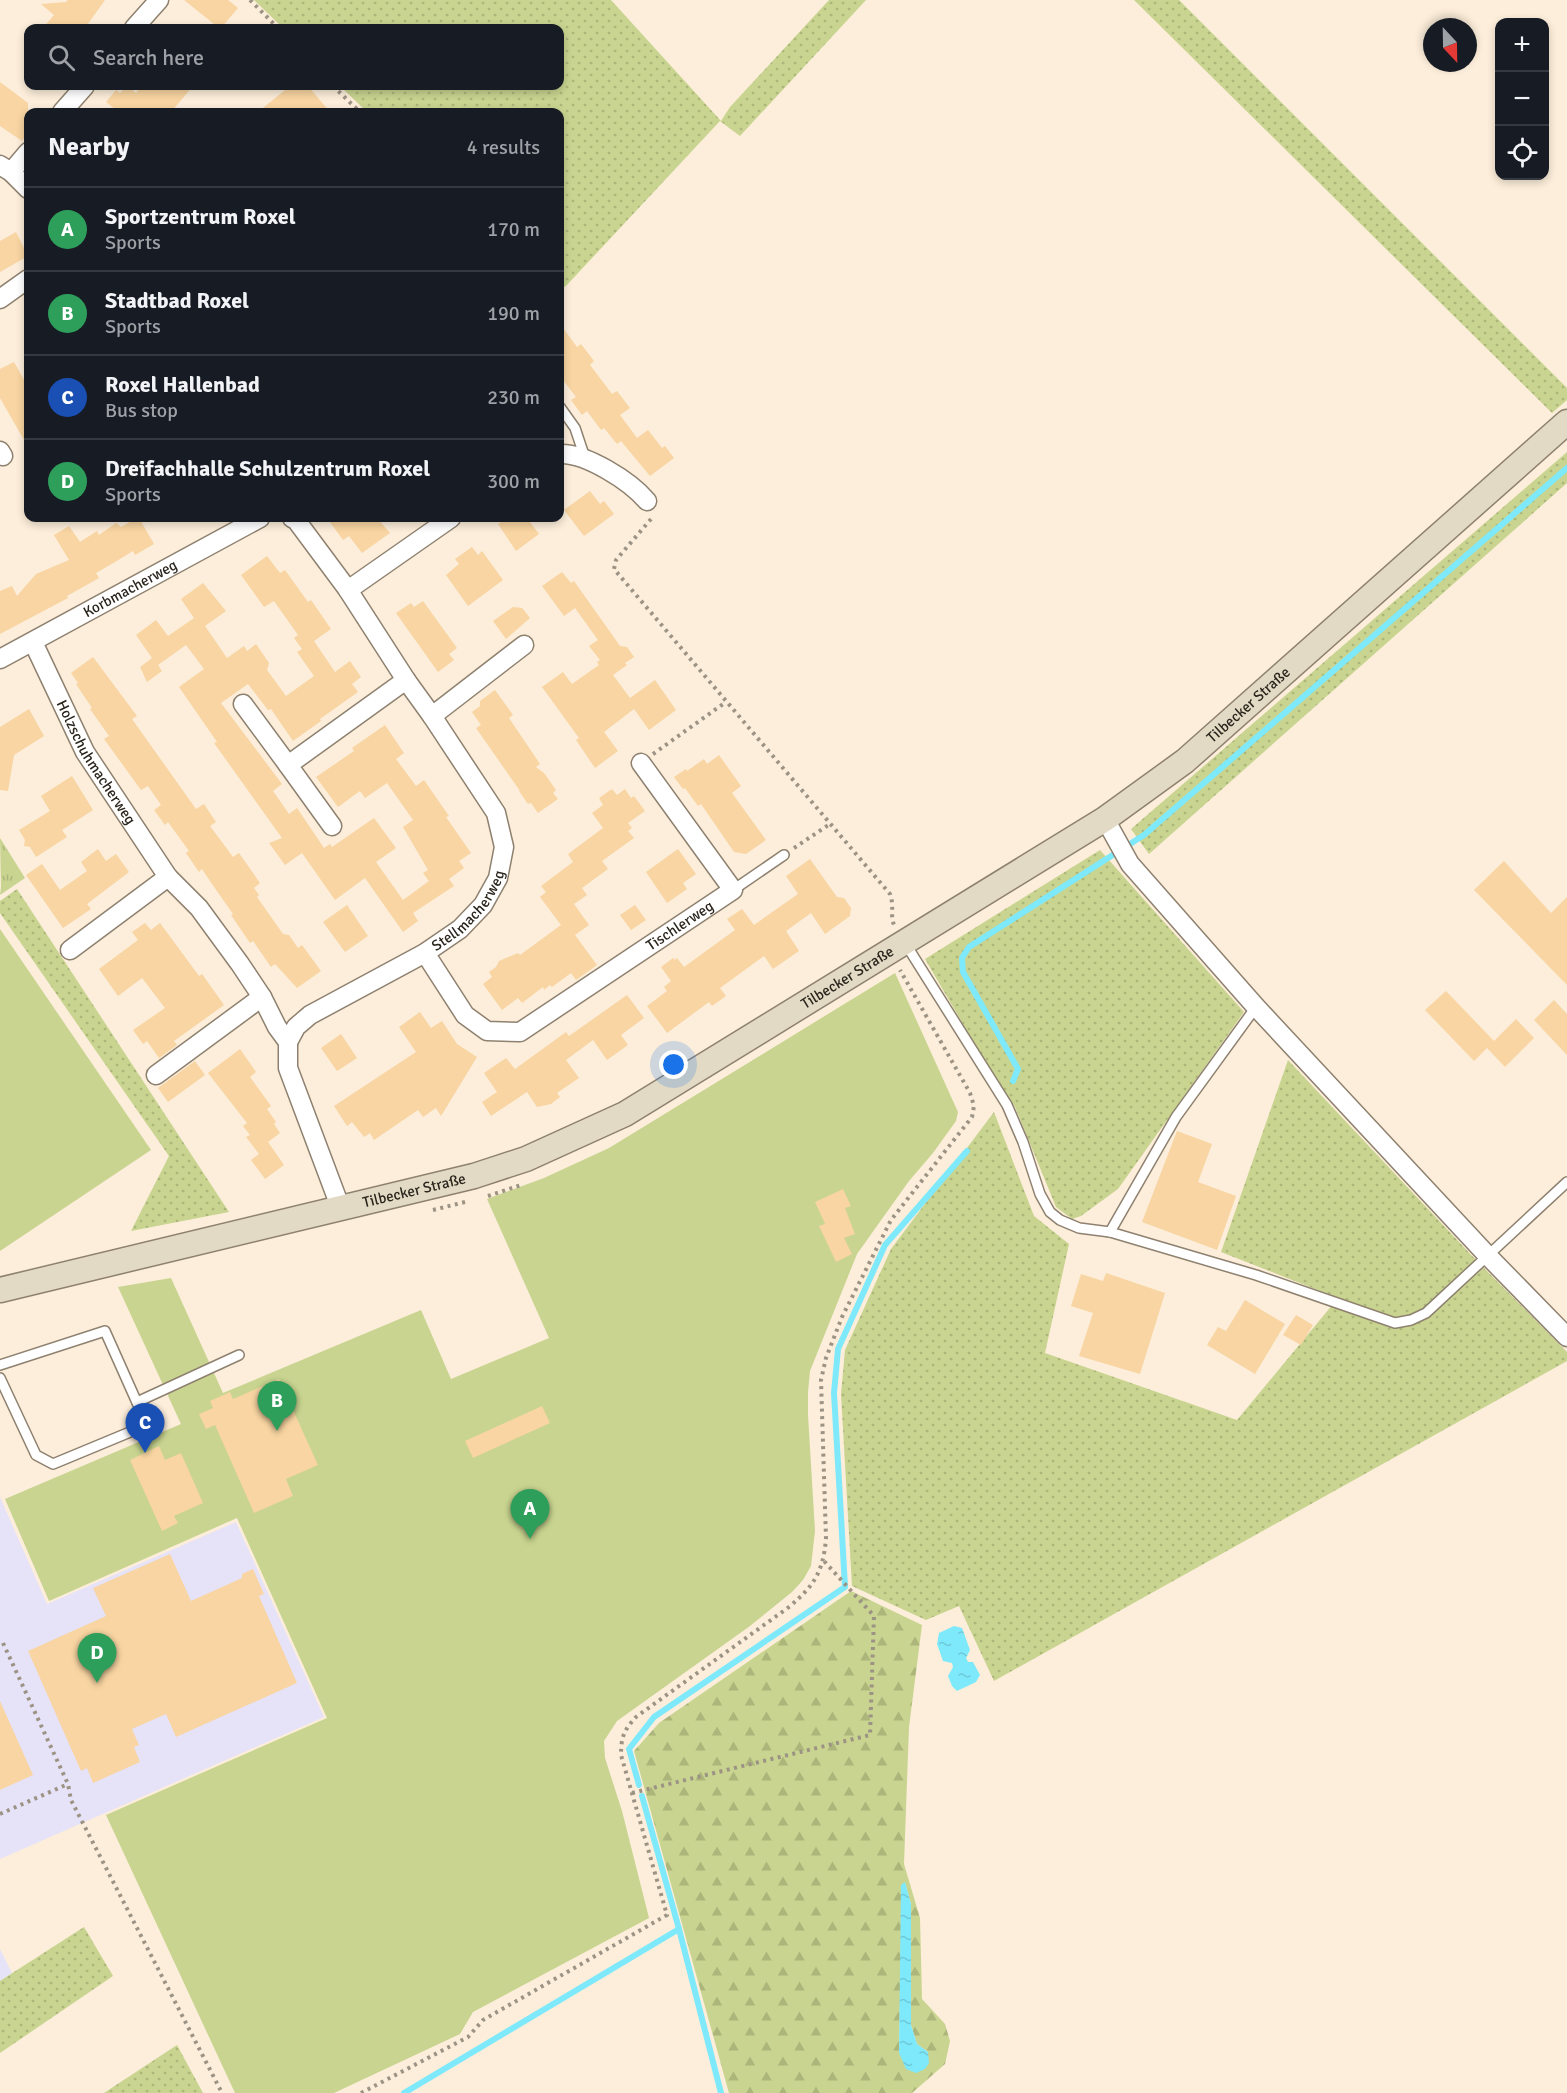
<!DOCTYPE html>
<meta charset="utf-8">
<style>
:root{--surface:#171b24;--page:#242831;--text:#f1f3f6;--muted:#9ea1a6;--line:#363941;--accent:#3b7a8e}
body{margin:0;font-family:Signika,sans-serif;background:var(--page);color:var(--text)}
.controls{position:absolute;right:18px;top:18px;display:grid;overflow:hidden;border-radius:12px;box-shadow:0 3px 9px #0003}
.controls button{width:54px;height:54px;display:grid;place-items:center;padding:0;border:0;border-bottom:2px solid var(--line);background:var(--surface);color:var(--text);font:30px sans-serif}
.compass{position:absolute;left:1423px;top:18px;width:54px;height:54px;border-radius:50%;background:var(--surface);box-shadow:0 3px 9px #0003;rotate:158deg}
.you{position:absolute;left:674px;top:1065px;width:21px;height:21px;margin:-15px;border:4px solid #fff;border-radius:50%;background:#1a73e8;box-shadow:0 0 0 9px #1a73e833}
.badge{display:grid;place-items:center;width:39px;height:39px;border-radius:50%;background:var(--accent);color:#fff;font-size:20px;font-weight:700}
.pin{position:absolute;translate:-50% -50px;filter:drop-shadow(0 2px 3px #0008)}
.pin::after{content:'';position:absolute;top:32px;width:21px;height:18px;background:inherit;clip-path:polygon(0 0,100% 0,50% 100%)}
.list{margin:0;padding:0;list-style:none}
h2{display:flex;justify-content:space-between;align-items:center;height:78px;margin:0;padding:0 24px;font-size:26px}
h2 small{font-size:20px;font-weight:400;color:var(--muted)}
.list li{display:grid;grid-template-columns:39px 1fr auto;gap:18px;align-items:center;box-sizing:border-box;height:84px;padding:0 24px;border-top:2px solid var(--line)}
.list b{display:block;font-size:22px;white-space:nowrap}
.list p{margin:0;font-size:20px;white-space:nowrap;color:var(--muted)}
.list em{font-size:20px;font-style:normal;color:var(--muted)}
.icon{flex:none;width:33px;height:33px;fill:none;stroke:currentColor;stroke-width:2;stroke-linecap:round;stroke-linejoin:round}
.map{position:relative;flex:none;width:1567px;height:2093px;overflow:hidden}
.search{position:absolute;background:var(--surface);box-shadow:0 3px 9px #0003;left:24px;top:24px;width:540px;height:66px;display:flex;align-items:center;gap:15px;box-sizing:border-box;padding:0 21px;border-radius:12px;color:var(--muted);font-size:22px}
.panel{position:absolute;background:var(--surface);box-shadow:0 3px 9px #0003;left:24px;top:108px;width:540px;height:414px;border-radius:12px}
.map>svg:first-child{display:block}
.education{fill:#e6e3f9}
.grass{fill:url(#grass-dots)}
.forest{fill:url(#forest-firs);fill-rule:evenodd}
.park{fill:url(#park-tufts)}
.pitch{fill:#c8d48f}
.water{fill:url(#water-ripples)}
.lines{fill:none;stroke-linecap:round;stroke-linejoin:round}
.stream{stroke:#7ee9fb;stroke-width:6}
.building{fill:#f8d5a2}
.service-casing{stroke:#8e816f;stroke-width:12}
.minor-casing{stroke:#8e816f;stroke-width:21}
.secondary-casing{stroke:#8e816f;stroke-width:27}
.path{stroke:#9d9385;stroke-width:4;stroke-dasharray:3 4.5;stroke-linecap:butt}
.service{stroke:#fff;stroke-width:9}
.minor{stroke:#fff;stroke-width:18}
.secondary{stroke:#e2dac4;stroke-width:24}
.labels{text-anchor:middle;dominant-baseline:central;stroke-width:6;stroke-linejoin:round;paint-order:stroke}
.street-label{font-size:15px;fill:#2a251d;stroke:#fff}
</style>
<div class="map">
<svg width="1567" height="2093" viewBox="0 0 1567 2093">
<defs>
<pattern id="grass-dots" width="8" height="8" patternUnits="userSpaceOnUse" patternTransform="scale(1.5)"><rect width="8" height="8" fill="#c8d48f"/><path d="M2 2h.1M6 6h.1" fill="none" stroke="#acb67b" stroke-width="1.8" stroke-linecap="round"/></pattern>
<pattern id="forest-firs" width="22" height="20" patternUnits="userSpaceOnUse" patternTransform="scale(1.5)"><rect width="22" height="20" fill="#c8d48f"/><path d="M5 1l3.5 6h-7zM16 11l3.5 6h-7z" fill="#acb67b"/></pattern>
<pattern id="park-tufts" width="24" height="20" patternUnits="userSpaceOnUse" patternTransform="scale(1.5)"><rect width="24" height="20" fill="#c8d48f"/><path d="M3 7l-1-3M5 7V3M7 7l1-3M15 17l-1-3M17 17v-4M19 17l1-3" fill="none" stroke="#acb67b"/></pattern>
<pattern id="water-ripples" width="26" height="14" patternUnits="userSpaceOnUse" patternTransform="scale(1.5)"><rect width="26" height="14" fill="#7ee9fb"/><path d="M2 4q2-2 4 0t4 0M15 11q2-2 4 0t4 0" fill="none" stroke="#6dc8d7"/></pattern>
</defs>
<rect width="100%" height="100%" fill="#fceeda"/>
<g class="education">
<path d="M0,1497L47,1604L236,1522L324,1717L0,1859Z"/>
<path d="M0,1949L12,1973L0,1981Z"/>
</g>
<g class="grass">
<path d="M254,0H611L721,121L730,107L829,0H866L740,136L720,121L565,287L560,282V112H367L340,86H560V28H283Z"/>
<path d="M1134,0H1179L1567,388V400L1552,413Z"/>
<path d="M1567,452V483L1149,854L1131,829Z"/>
<path d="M1100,850L1244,1012L1118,1189L1081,1216L1072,1219L1056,1207L1015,1107L984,1060L925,959Z"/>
<path d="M17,889L229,1212L131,1231L169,1156L0,913V901Z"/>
<path d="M1288,1060L1475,1259L1567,1352V1361L994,1681L959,1606L926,1620L852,1586L841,1394L845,1350L891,1249L994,1112L1034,1216L1069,1244L1045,1353L1237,1420L1338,1298L1221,1252Z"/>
<path d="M84,1927L113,1976L0,2053V1981Z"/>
<path d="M177,2045L203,2093H104Z"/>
</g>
<path class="forest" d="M851,1591L922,1625L909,1727L904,1864L920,1918L922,1999L945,2024L950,2041L945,2064L912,2093H729L634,1751L659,1723ZM905,1883L911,1904V2025L917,2044L928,2052L899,2053L902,1911Z"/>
<path class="park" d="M0,838L25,878L0,895L1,887Z"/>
<g class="pitch">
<path d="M0,929L151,1150L0,1251Z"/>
<path d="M895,973L958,1112L956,1121L933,1153L909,1181L857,1254L810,1371L808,1392V1415L815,1531L811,1566L803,1580L792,1592L750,1626L617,1721L604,1741L605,1758L622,1811L649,1918L473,2012L460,2034L334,2093H235L106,1815L327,1718L237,1518L49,1601L5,1499L181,1424L118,1287L171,1278L223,1393L421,1310L451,1379L549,1338L487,1199L544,1178L609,1148Z"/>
</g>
<g class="water">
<path d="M954,1626L962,1628L970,1650L966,1658L968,1662H973L980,1675L976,1682L957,1691L952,1686L948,1676L953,1667L952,1663L943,1661L937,1644L939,1633Z"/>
<path d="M905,1882L911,1904V2025L917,2044L928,2052L929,2063L925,2069L916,2073L906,2069L899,2053L901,1885Z"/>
</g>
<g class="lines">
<g class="stream">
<path d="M1013,1081L1018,1069L963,972L962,958L969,947L1144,835L1567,468"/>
<path d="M639,1785L629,1749L654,1717L845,1587L834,1393L838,1349L885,1245L967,1151"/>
<path d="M642,1796L679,1929L721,2093"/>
<path d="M404,2093L679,1929"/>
</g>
</g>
<g class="building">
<path d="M68,0H105L85,28H43L54,15L41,4L66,2Z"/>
<path d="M184,0H228L238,8L221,28H219Z"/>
<path d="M0,82L28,103V132L22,141L0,126Z"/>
<path d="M127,86L136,93L141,86H193L171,112H119L106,102L116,90L120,93Z"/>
<path d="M290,86H308L330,112H258Z"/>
<path d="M16,232L28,256L0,272V241Z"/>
<path d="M560,324L577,347L581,344L594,361L590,365L612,394L617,391L630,408L620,415L637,438L648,430L662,448L665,446L674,458L650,476L621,441L617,444L604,428L601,430L587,411L582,415L571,400L576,397L560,376Z"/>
<path d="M14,362L28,387V447L0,398V369Z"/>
<path d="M590,491L600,504L604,501L614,514L584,536L564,510Z"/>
<path d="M137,518H139L154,544L135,555L133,551L115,562L96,573L99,578L67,596L68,598L0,634V591L12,586L17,596L36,574L69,560L54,535L69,526L80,542L97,531L99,535L116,523L121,527Z"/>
<path d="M327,518H377L390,533L362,553L349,536L343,540Z"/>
<path d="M507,518H527L539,534L516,551L498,524Z"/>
<path d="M472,547L478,555L482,551L503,580L468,606L446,575L459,564L455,559Z"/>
<path d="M267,556L280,573L285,570L308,602L311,600L331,629L314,641L335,672L350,661L361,677L352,684L358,692L320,719L321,721L293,741L271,709L268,710L248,684L221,703L282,784L273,791L289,814L297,808L324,848L330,844L332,847L374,818L396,848L376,862L403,900L429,881L423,873L428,870L403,827L413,820L387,783L365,798L360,791L338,807L316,777L354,751L352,748L385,725L404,753L396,759L416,786L424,780L449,816L446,817L471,853L459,861L464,868L449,879L454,886L413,913L418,921L403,932L365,878L335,900L302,853L285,865L269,843L282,838L214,743L217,742L179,687L204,669L186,645L158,665L162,671L147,682L140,667L152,658L136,635L156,620L168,636L194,618L181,599L203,583L226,611L205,626L227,658L244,646L247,651L256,644L269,663L267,670L286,696L314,676L297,652L302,649L294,638L298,635L274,601L264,607L241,575Z"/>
<path d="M562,572L571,583L574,581L620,646L627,647L634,657L625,663L627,665L613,675L630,698L655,680L676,710L649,730L634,709L604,732L618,751L595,768L576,740L579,738L542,687L563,672L572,684L599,665L597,662L600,660L589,646L598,640L575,608L564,616L542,586Z"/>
<path d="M423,601L457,648L449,654L454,660L438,672L396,613L411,603L414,607Z"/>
<path d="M513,607L522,608L530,618L506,639L493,621Z"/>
<path d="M93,657L137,716L132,719L196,809L204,804L216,822L210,826L233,857L239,853L260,883L254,888L259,895L257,897L283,934L289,935L298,948L302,945L321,971L297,988L275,964L271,967L253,941L250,943L231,915L233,914L212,884L202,869L199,872L186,853L189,851L168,822L165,825L154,810L161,805L148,786L141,790L104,739L109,736L90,709L92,708L76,684L78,683L71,673Z"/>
<path d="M495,690L513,715L509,718L540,764L536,767L544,773L556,790L553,793L558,799L538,813L531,803L528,804L519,791H520L476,728L481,725L472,712L480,706V701Z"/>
<path d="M29,709L44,736L14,755L8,791L0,790V727Z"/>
<path d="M719,755L741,786L732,793L766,840L746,854L734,852L701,804L698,806L685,788L683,789L674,777L686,769L687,771L704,759L707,764Z"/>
<path d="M72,776L93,810L62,830L67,837L36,857L30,847L24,846L25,840L19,830L50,811L41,796Z"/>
<path d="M612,789L617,795L625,789L631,798L634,796L645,811L628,823L632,828L628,831L634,838L602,861L608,869L582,888L587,895L574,904L589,925L575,935L597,965L576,980L571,973L552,987L550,985L544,990L543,987L522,1003L518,998L502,1010L483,984L492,977L489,972L496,967L499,961L518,953L520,955L561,925L540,897L546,892L541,886L573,862L568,854L603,828L592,813L603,805L599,798Z"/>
<path d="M98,849L106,861L116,854L129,872L87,904L91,909L63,928L26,875L42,864L60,890L87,871L81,862Z"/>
<path d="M678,849L696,874L683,883L687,889L667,903L646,872Z"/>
<path d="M810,859L837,897L844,898L851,908L850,916L825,934L811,913L786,931L799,951L773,969L764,956L720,988L726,996L712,1006L709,1002L667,1033L647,1006L667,991L664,987L671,981L661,967L673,958L675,960L677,958L684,967L735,930L727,919L742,909L754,925L798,894L786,876Z"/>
<path d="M1504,861L1551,913L1567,897V985L1474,890Z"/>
<path d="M347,905L368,936L345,952L323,922Z"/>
<path d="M635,905L646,920L631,930L620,915Z"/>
<path d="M145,923L151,930L160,923L199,976L202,974L224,1005L174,1041L177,1045L159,1058L147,1041L143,1044L133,1030L165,1008L142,978L118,996L99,969L138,940L132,932Z"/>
<path d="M1446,991L1494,1041L1516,1019L1534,1038L1505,1067L1487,1048L1474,1061L1425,1010Z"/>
<path d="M627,995L644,1018L621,1035L628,1045L607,1060L593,1040L566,1060L579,1078L557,1093L560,1097L551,1104L537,1107L527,1092L491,1116L482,1102L497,1092L484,1073L506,1058L515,1069L566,1032L569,1036Z"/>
<path d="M1554,1000L1567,1014V1055L1534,1020Z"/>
<path d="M420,1012L431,1028L442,1021L457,1044L477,1057L441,1116L436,1108L423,1117L418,1110L374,1140L370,1133L364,1137L352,1122L347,1126L334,1106L416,1052L399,1027Z"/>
<path d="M341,1034L357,1058L337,1071L321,1048Z"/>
<path d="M240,1049L256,1072L250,1077L271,1106L267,1109L276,1122L274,1124L280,1133L268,1142L284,1165L265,1179L251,1160L259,1154L246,1137L250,1135L243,1126L247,1123L208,1073Z"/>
<path d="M195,1061L205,1075L168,1102L158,1088Z"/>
<path d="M1177,1131L1212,1144L1198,1182L1236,1196L1217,1250L1142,1222Z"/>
<path d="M843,1189L851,1206L845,1208L855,1234L844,1238L852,1254L836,1262L819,1226L825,1224L815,1202Z"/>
<path d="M1106,1273L1165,1293L1140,1374L1079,1356L1093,1313L1071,1306L1081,1274L1103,1281Z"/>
<path d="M1245,1300L1285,1324L1255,1374L1207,1345L1218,1327L1226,1331Z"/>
<path d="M1296,1315L1313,1325L1301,1345L1283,1335Z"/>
<path d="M279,1379L318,1465L286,1479L293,1496L254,1513L215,1425L206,1429L199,1414L213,1408L210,1401L230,1392L233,1399Z"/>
<path d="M542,1406L550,1423L473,1458L465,1441Z"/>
<path d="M159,1446L165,1460L181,1453L203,1503L174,1516L178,1523L162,1531L130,1460Z"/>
<path d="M170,1554L191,1601L242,1578V1574L253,1569L264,1594L259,1596L297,1683L176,1737L166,1714L132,1729L139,1745L134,1747L140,1762L93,1783L87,1768L81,1771L28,1651L106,1616L93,1588Z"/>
<path d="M0,1701L33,1775L0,1790Z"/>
</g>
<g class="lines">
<g class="service-casing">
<g id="service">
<path d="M560,407L575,428L585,458"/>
<path d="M733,890L784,855"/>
<path d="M905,943L1007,1105L1023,1142L1040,1194L1050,1212L1060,1220L1079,1228L1110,1232L1256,1275L1395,1323L1411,1320L1426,1313L1567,1182"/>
<path d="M1110,1232L1176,1117L1256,1007"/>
<path d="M0,1365L105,1331L147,1425L53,1464L36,1455L0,1378"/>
<path d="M137,1402L239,1355"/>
</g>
</g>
<g class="minor-casing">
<g id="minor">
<path d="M134,28L159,0"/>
<path d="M62,112L85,86"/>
<path d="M0,165L11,172L28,189"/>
<path d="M11,172L28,152"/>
<path d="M0,299L28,279"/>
<path d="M0,451L3,456"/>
<path d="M560,454C586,453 630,481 647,501"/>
<path d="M348,590L451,518"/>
<path id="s1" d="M33,642L85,752L168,877L199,908L240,964L262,997L277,1027L288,1042V1068L341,1209"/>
<path id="s2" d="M0,659L260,518"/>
<path d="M243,704L288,765"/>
<path d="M432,716L524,645"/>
<path d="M1105,819L1130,864L1256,1007L1488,1256L1567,1337"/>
<path d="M332,826L288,765L406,680"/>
<path d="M70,950L168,877"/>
<path id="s3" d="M425,953L465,1015L487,1031L520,1032L733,890L641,763"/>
<path id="s4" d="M288,1042L296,1027L310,1015L425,953L460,929L483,905L498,878L504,847L496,813L432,716L406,680L348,590L296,520L292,518"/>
<path d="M156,1075L262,997"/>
</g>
</g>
<g class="secondary-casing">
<g id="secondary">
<path id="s5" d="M0,1290L474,1176L526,1159L625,1114L1105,819L1185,761L1567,422"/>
</g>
</g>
<g class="path">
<path d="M250,0L278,28"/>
<path d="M333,86L360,112"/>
<path d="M651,519L616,560L614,569L890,894C895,908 889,915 895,927"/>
<path d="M653,754L726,702"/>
<path d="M794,848L830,824"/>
<path d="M488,1196L521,1185"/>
<path d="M433,1210L469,1201"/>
<path d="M3,1643L68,1784L71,1800L222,2093"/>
<path d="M632,1793L870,1735L874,1616L824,1561"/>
<path d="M0,1814L68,1784"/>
<path d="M361,2093L468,2037L483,2020L667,1915L621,1755C621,1737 624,1730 636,1717L789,1607C814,1586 823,1572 826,1539L821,1380L826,1358L842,1317L891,1220L972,1117L974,1106L970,1093L900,970"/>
</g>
<use href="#service" class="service"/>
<use href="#minor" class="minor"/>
<use href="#secondary" class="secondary"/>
</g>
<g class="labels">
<g class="street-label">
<text stroke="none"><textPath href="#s2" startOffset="148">Korbmacherweg</textPath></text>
<text stroke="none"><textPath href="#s5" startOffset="1398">Tilbecker Straße</textPath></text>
<text stroke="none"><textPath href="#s1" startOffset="136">Holzschuhmacherweg</textPath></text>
<text stroke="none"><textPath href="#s4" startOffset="228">Stellmacherweg</textPath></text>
<text stroke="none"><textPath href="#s3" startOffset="326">Tischlerweg</textPath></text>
<text stroke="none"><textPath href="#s5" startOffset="912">Tilbecker Straße</textPath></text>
<text stroke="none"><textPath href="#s5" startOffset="426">Tilbecker Straße</textPath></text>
</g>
</g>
</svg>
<div class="controls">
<button>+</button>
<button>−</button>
<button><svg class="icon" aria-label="locate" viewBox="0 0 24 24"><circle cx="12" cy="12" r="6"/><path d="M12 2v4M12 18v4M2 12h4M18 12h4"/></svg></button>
</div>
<svg class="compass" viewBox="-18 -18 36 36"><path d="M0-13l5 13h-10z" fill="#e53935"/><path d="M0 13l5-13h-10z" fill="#9ea1a6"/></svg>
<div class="you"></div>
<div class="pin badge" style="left:530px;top:1539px;background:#2e9e5b">A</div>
<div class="pin badge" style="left:277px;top:1431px;background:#2e9e5b">B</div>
<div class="pin badge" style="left:145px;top:1453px;background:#1a4fb4">C</div>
<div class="pin badge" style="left:97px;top:1683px;background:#2e9e5b">D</div>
<div class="search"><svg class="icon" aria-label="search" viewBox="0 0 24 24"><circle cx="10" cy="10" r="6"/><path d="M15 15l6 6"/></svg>Search here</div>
<section class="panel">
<h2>Nearby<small>4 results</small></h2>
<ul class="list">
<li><span class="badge" style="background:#2e9e5b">A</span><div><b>Sportzentrum Roxel</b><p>Sports</p></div><em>170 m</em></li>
<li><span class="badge" style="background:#2e9e5b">B</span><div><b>Stadtbad Roxel</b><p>Sports</p></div><em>190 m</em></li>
<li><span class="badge" style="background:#1a4fb4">C</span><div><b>Roxel Hallenbad</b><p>Bus stop</p></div><em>230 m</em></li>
<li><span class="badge" style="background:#2e9e5b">D</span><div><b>Dreifachhalle Schulzentrum Roxel</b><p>Sports</p></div><em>300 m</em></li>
</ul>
</section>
</div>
